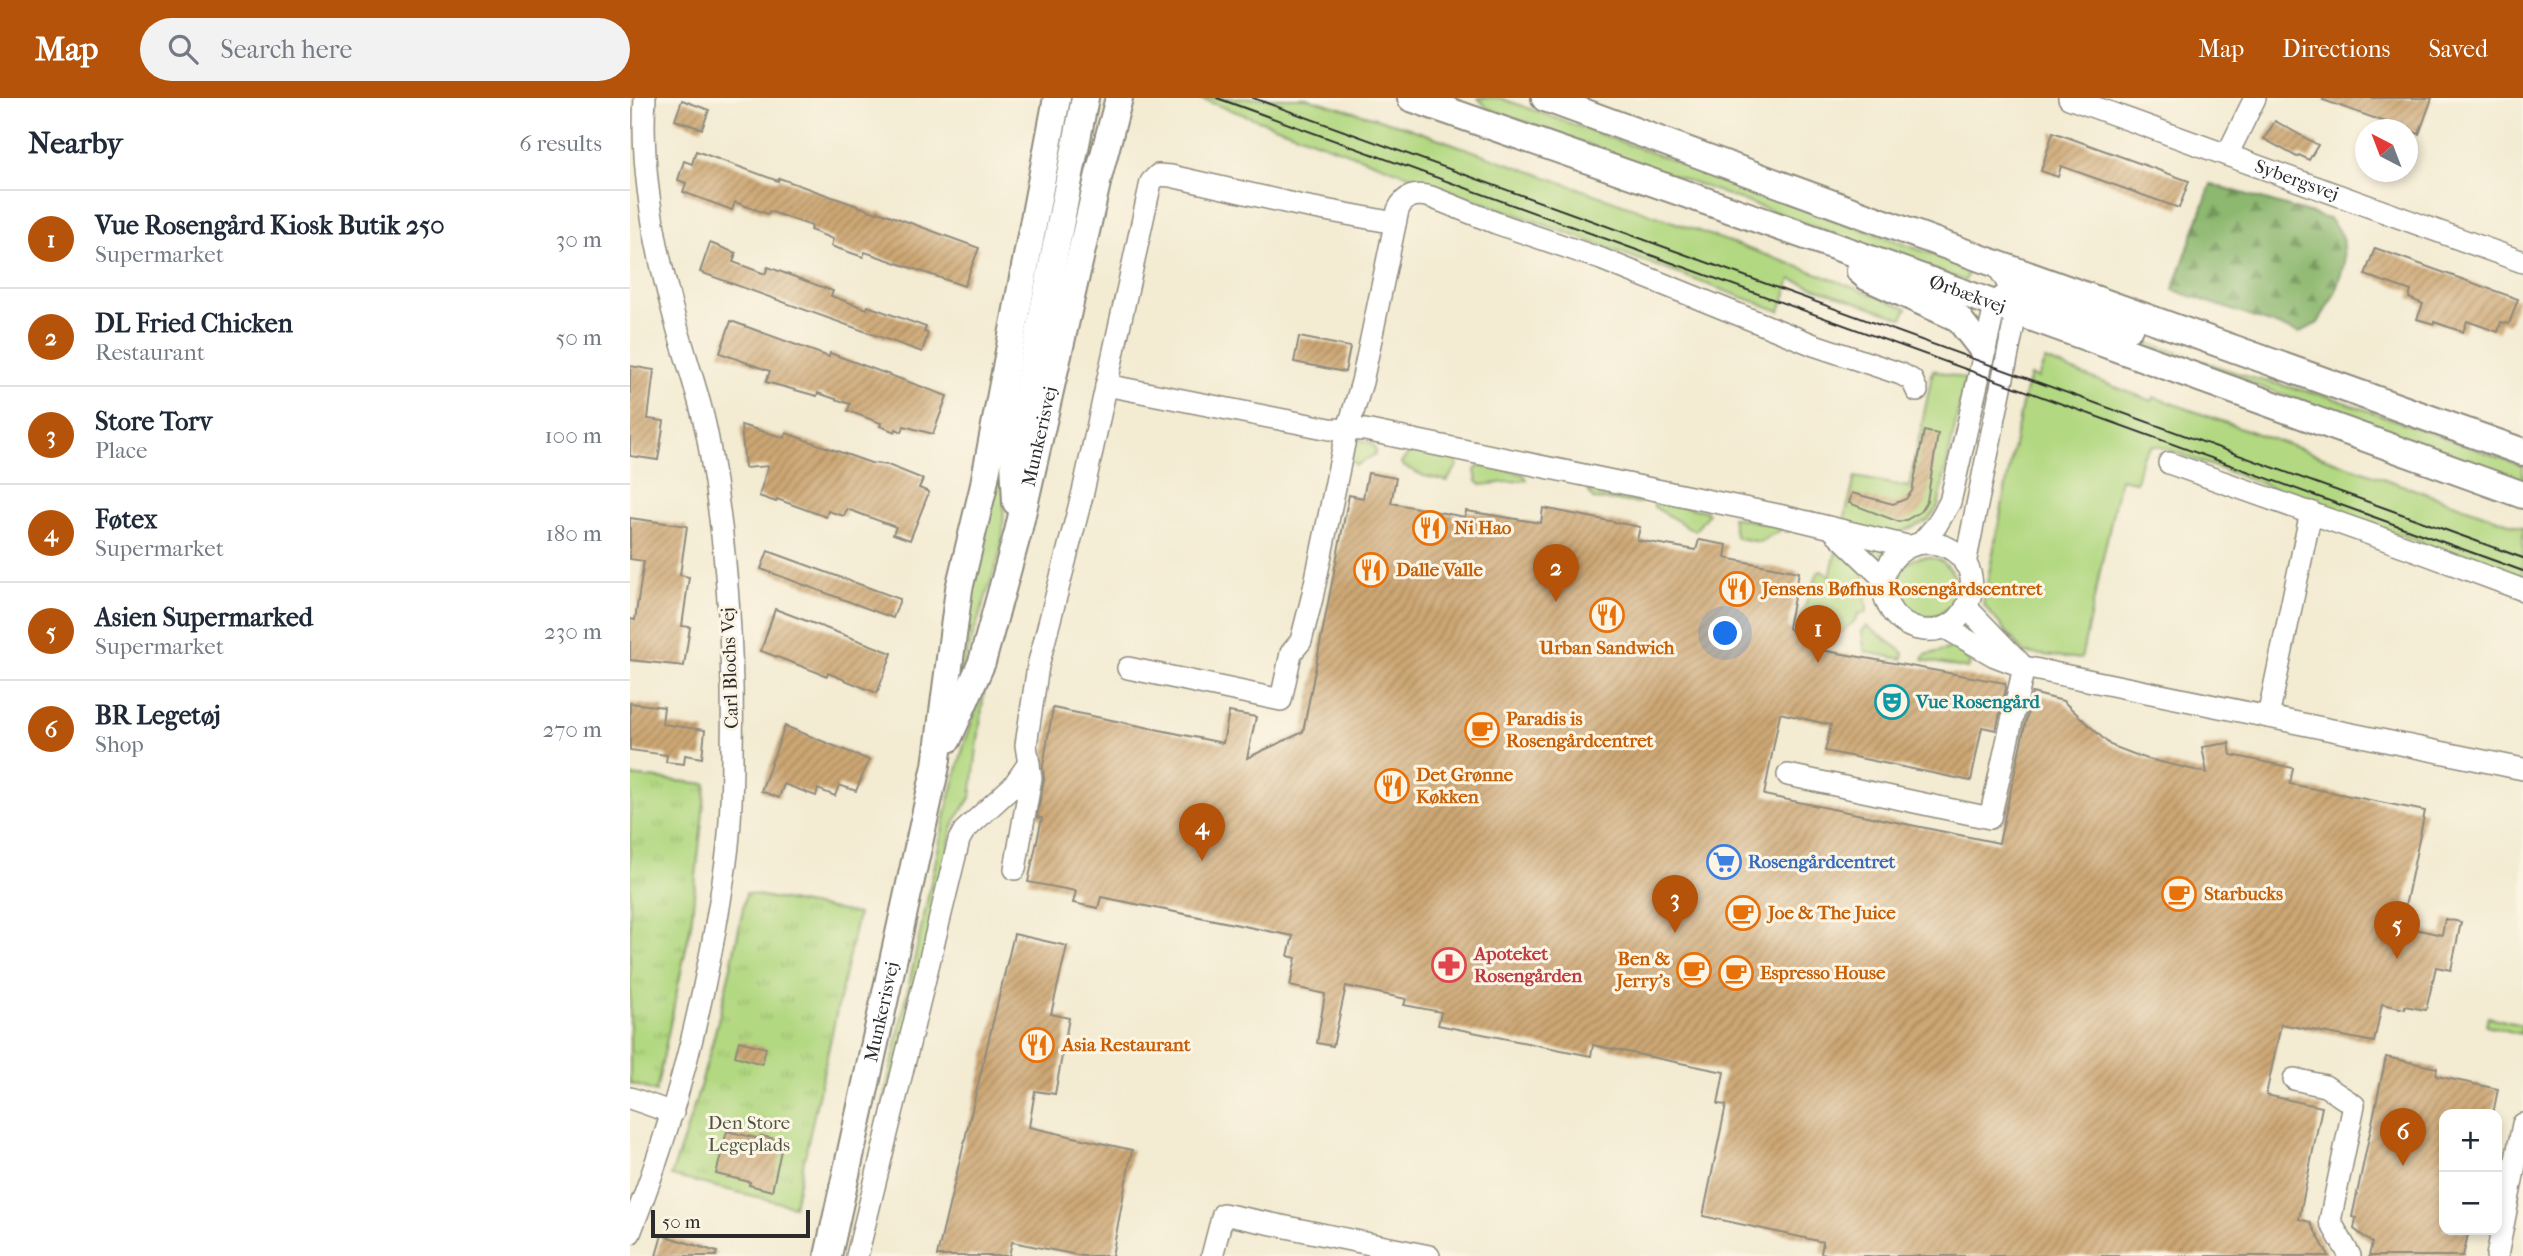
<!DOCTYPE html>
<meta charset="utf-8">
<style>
:root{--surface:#fff;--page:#f2f2f3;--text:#1f2937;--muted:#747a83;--line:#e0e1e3;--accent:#b45309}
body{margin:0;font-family:"IM FELL French Canon",serif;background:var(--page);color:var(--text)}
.controls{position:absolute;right:21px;bottom:21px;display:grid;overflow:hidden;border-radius:14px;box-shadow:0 4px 10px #0003}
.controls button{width:63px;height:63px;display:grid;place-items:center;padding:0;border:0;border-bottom:2px solid var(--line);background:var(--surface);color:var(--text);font:35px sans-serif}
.compass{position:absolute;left:1725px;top:21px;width:63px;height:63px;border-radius:50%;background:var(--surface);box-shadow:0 4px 10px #0003;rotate:318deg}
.scale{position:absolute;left:21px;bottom:18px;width:159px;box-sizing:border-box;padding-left:7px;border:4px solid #2b2b2b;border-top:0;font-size:19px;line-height:24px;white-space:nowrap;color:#2b2b2b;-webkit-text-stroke:5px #fcf5e5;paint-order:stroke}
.you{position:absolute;left:1096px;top:536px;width:24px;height:24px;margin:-18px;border:5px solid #fff;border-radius:50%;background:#1a73e8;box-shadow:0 0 0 10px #1a73e833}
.badge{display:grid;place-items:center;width:46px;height:46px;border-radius:50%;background:var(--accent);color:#fff;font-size:23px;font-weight:700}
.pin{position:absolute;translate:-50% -58px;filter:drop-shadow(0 2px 4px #0008)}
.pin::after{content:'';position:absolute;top:37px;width:24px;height:21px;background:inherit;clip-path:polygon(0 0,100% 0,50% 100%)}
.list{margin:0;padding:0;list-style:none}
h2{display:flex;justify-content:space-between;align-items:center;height:91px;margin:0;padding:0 28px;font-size:30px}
h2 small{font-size:23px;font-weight:400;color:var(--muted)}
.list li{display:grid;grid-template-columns:46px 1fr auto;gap:21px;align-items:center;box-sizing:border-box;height:98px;padding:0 28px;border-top:2px solid var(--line)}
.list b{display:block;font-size:26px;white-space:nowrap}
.list p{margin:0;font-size:23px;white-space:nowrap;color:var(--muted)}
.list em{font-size:23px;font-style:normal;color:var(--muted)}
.icon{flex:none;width:38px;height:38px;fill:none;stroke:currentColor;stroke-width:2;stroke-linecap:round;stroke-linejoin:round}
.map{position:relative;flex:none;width:1893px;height:1158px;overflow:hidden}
header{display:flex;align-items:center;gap:42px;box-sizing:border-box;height:98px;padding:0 35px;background:var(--accent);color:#fff}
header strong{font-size:33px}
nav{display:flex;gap:38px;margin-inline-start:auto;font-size:24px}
.search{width:490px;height:63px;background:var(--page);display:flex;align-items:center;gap:18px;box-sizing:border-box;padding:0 24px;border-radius:38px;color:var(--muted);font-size:26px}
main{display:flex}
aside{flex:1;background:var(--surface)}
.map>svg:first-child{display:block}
.grass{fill:#b2d881;stroke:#6e8256;stroke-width:2}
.forest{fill:url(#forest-firs);stroke:#5c724d;stroke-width:2}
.park{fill:url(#park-tufts);stroke:#6e8256;stroke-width:2}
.building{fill:url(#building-hatch)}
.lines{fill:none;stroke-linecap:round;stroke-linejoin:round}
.minor-casing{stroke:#8f8b7e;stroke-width:24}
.major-casing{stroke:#8f8b7e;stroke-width:30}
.minor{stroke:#fff;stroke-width:21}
.major{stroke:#fff;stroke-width:26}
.tram{stroke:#2b2b2b;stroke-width:2}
.labels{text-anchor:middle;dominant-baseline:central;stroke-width:6;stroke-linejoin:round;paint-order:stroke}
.street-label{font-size:19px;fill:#2b2b2b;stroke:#fcf5e5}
.food-label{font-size:19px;font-weight:bold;fill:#c56008;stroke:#fcf5e5;text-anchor:start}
.culture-label{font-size:19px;font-weight:bold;fill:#0d838f;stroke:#fcf5e5;text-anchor:start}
.shop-label{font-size:19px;font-weight:bold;fill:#366cbe;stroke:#fcf5e5;text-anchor:start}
.health-label{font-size:19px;font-weight:bold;fill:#be3a42;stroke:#fcf5e5;text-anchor:start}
.park-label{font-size:19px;fill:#4d5640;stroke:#fcf5e5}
</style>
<header>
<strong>Map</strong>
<div class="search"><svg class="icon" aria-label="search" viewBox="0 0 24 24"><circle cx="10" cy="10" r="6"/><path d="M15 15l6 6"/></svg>Search here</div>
<nav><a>Map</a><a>Directions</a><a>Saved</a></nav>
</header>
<main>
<aside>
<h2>Nearby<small>6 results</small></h2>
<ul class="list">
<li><span class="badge">1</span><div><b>Vue Rosengård Kiosk Butik 250</b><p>Supermarket</p></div><em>30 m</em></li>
<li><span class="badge">2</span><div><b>DL Fried Chicken</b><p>Restaurant</p></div><em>50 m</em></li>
<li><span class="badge">3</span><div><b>Store Torv</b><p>Place</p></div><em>100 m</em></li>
<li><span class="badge">4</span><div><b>Føtex</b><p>Supermarket</p></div><em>180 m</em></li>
<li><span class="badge">5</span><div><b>Asien Supermarked</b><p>Supermarket</p></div><em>230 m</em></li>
<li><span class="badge">6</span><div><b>BR Legetøj</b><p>Shop</p></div><em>270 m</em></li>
</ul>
</aside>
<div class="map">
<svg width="1893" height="1158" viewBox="0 0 1893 1158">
<defs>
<pattern id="forest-firs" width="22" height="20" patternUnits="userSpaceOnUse" patternTransform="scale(1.75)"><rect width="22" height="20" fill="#8db86f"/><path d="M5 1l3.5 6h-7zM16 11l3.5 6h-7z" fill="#73965b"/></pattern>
<pattern id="park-tufts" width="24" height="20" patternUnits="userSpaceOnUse" patternTransform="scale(1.75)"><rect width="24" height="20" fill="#b2d881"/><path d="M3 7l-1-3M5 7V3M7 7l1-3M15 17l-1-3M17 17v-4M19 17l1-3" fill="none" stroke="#99ba70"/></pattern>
<pattern id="building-hatch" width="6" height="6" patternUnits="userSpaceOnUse" patternTransform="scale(1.75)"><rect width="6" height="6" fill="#cda774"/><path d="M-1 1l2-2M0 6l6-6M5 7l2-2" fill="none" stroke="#a7885f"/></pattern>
</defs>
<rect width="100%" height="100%" fill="#fcf5e5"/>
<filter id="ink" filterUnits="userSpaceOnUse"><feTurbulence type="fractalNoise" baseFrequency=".0143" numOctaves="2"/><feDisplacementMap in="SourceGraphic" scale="14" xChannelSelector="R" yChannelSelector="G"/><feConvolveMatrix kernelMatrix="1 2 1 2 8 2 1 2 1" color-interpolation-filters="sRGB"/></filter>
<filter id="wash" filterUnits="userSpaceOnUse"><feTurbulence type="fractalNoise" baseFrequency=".00686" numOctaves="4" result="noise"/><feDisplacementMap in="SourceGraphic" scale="28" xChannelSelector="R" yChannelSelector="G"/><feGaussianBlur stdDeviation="1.57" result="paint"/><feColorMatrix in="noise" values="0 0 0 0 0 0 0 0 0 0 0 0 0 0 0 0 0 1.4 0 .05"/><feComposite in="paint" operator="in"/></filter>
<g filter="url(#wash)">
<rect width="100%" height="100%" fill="#f3ebd2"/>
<g class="grass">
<path d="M568,0H677L776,29L1178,172L1277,210L1272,220L1161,181L1150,213Z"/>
<path d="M848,0H870L1340,170L1335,183L857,10Z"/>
<path d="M1443,219L1622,280L1700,299L1893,368V382L1443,222Z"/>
<path d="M1415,262L1522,303L1524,299L1893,430V482L1528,348H1522L1512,358L1506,384L1490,381L1451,561L1394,555L1353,506L1392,306L1400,278L1408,280Z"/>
<path d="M1303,272L1335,281L1308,409L1298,422L1273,433L1234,476L1237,515H1229C1225,527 1201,543 1188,543L1171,529L1170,521L1188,474L1193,473L1200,478L1225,379L1279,389Z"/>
<path d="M726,341L742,345L746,353L744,357L726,367L720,361Z"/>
<path d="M376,342L373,435L370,456L326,589H321Z"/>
<path d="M781,352L825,361L828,367L817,383L794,378L773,368L771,365Z"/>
<path d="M850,367L893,376L897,382L851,387L847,383L845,372Z"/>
<path d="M962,390L1010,399L1013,401L1010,405L963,401L958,392Z"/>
<path d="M1026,403L1075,413L1078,416L1065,433L1024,409V404Z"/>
<path d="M1102,419L1153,429L1154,430L1129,444L1108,440L1105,438Z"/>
<circle cx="1296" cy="489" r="30"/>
<path d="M1237,528L1272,553L1274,557L1272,561L1236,554L1234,551L1232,533Z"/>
<path d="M1325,549L1340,565L1338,571L1293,562L1295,557Z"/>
<path d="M355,586L341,699L326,721L322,731L277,937L232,1104L318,706L334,647Z"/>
<path d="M1858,919L1892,927L1890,936L1856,927Z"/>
</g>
<path class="forest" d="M1581,86L1699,121L1712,137L1714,166L1705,195L1688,225L1669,235L1543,192Z"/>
<g class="park">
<path d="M0,678L76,686L61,826L26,994L0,985Z"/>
<path d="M116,795L228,816L164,1108L41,1078C74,986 98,891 116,795Z"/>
</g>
<g id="blocks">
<g class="building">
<path d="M1694,0H1802L1789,36L1693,2Z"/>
<path d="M52,2L79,12L72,31L45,22Z"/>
<path d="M1645,23L1688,47L1679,62L1669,57L1667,59L1634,41Z"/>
<path d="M1423,34L1559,83L1549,110L1431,68L1428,79L1411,73Z"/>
<path d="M66,53L148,83L149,80L247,115L248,113L349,150L334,188L235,154L233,159L201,148L203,141L180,132L182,128L139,113L138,116L105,104L102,112L53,94L56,85L48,82L54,63L62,66Z"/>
<path d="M80,145L106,155L103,164L135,176L138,169L203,193L201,198L237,211L238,208L296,229L294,234L298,235L292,254L70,174Z"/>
<path d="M1745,150L1888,201L1879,226L1871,224L1868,234L1837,223L1833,234L1804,224V226L1787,221L1793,206L1779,200L1781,193L1735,177Z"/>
<path d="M101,223L199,259L200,255L317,298L303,336L274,328L272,334L266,331L265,334L250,328L251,325L218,313L220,306L188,295L187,298L136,284L140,273L90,255Z"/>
<path d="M669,239L720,249L715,274L664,264Z"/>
<path d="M0,268L24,272L18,321L34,323L28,362L0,358Z"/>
<path d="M111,327L155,340L156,335L241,365L258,367L293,381L289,390L299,394L280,442L263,436L266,429L217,411L214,418L198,413L196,419L147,401L146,404L129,398L138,368L115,370Z"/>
<path d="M1294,333L1308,336L1297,403L1290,414L1276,422L1269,424L1219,405L1222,395L1263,406L1276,401L1282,393Z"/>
<path d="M738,375L766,380L761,405L835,419L836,413L911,425L913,410L1010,429L1007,442L1066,452L1069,442L1097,447L1095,460L1169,474L1158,530L1180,550L1375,585L1376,590L1366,632L1352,629L1341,683L1195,653L1201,627L1150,615L1134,697L1369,745L1402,595L1433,603L1480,647L1514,660L1577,675L1572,649L1599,645L1601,657L1663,670L1660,686L1795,713L1771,828L1812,837L1815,821L1831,824L1821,872L1806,869L1796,912L1775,908V911L1752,906L1744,944L1651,926L1636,997L1692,1009L1669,1121L1680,1124L1699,1158H1207L1191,1155L1193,1144L1073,1118L1096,1007L1088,1006L1094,974L963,947L961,958L808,927L811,914L774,907L776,901L716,888L703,948L687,945L695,896L660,888L666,860L658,858L663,838L471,799L468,810L443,805L446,793L398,784L412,720L407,719L414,682L413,668L423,610L593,645L599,614L626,619L617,660L673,634L719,397L733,400Z"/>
<path d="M0,420L57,428L50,477L59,479L52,528L60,529L54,568L0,562V521L5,522L14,463L0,461Z"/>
<path d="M138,453L270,501L263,520L131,471Z"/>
<path d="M145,511L262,555L247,595L198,575L197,578L131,553Z"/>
<path d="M0,605L34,609L32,626L75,632L72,660L55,657L54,666L36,664L37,657L0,652Z"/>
<path d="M155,628L239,662L226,693L209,687L205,698L188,691L186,698L154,686L149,700L131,693Z"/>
<path d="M384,836L437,848L421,916L439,920L425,996L405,993L399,1029L502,1052L482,1158H452L382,1144L379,1158H307Z"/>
<path d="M109,943L136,950L132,966L105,958Z"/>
<path d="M1756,959L1807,970L1806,978L1868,991L1863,1016H1814V1132H1839L1833,1158H1739L1742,1145L1724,1131L1726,1120L1722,1119Z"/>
<path d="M97,1033L130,1041L131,1038L153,1043L142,1093L119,1087L120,1084L86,1076Z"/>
<path d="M32,1137L87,1154L86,1158H26Z"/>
</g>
</g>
</g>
<g filter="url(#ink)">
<use href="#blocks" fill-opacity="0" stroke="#8f8b7e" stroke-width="2"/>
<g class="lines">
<g class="minor-casing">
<g id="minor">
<path id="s1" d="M1439,0L1893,164"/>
<path d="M1597,57L1625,0"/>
<path d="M476,287L700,331L735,332L764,338L1148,417L1277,448"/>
<path d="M1539,365L1785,452L1893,492"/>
<path d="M1203,432L1253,480C1250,540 1327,551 1340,499C1354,443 1271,421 1253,480"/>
<path d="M1292,444L1306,428L1320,404L1365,208"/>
<path d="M1335,466L1386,216C1384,195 1377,182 1365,165"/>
<path d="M1336,509L1390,565"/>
<path d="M1314,529L1365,558L1394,569L1893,671"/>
<path d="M498,570L651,602L661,555L671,543L682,500L715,341L732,284L768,112C775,97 785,95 801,99L866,125L971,161L1184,247L1271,276L1282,282L1287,293"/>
<path d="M1638,619L1681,414"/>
<path d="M1158,677L1360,720L1394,569"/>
<path d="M385,771L401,680L396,647L408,568L453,394L521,84L528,77L541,78L668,107L765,125"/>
<path d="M1664,981L1695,988L1724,1007L1700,1123L1720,1158"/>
<path d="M0,1000L43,1015"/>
<path d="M0,1135C47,1017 78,890 96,764C101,728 102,690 102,654C104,553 97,452 80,353C73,307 56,263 44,218C25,149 10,72 15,0"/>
<path d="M227,1158L329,742L334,733L383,688L399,665"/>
<path d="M582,1158L593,1116L799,1158"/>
<path d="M1867,1158L1893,1026"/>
</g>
</g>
<g class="major-casing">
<g id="major">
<path id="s2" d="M781,0L1193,144L1893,397"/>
<path d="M915,0L1350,160L1893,354"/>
<path d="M1230,173L1237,179L1328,220L1353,252"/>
<path d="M1365,208L1374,201L1391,197L1499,230"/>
<path d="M386,404L384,362L455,0"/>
<path id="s3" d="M318,641L352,564L388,434L469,76L489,0"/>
<path id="s4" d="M198,1158L306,668L329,491L353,391L427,0"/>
</g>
</g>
<use href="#minor" class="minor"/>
<use href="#major" class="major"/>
<g class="tram">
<path d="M587,0L1893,473"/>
<path d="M623,0L1893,460"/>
</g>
</g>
</g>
<defs>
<g id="restaurant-ring" transform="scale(1.75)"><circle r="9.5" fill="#fcf5e5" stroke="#e8710a" stroke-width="1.5"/><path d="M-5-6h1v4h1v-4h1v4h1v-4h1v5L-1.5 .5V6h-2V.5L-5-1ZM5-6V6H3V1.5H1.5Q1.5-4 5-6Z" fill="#e8710a"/></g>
<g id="theatre-ring" transform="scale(1.75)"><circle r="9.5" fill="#fcf5e5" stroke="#0f9aa8" stroke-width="1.5"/><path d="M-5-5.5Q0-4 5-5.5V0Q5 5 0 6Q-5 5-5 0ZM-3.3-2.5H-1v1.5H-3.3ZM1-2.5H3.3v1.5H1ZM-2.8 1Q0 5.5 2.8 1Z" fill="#0f9aa8"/></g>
<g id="cafe-ring" transform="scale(1.75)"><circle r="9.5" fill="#fcf5e5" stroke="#e8710a" stroke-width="1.5"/><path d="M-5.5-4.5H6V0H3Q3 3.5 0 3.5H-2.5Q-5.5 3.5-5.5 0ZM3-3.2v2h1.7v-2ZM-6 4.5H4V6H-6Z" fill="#e8710a"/></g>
<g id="supermarket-ring" transform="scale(1.75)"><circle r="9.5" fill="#fcf5e5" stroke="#3f7fe0" stroke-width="1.5"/><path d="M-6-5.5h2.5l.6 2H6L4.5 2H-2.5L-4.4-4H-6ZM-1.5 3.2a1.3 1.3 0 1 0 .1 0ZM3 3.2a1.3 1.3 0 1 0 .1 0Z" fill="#3f7fe0"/></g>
<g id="pharmacy-ring" transform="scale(1.75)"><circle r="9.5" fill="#fcf5e5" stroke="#e0444e" stroke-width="1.5"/><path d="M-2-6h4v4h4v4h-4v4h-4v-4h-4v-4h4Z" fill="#e0444e"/></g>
</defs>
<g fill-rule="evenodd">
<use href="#restaurant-ring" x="800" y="430"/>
<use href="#restaurant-ring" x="741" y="472"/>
<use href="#restaurant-ring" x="1107" y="491"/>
<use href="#restaurant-ring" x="977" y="517"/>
<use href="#theatre-ring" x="1262" y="604"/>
<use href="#cafe-ring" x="852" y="632"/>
<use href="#restaurant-ring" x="762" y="688"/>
<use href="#supermarket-ring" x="1094" y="764"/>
<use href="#cafe-ring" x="1549" y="796"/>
<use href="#cafe-ring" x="1113" y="815"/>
<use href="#pharmacy-ring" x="819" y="867"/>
<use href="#cafe-ring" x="1064" y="872"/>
<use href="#cafe-ring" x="1106" y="875"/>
<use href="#restaurant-ring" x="407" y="947"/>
</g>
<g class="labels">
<g class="street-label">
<text stroke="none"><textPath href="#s1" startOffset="242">Sybergsvej</textPath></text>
<text stroke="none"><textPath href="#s2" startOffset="590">Ørbækvej</textPath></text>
<text stroke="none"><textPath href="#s3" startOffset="317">Munkerisvej</textPath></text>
<text transform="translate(100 570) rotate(-92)">Carl Blochs Vej</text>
<text stroke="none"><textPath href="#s4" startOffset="250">Munkerisvej</textPath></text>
</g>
<g class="food-label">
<text x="824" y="430">Ni Hao</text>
<text x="766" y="472">Dalle Valle</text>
<text x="1132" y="491">Jensens Bøfhus Rosengårdscentret</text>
<text x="977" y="550" text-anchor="middle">Urban Sandwich</text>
<text x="876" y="621">Paradis is<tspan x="876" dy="22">Rosengårdcentret</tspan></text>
<text x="786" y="677">Det Grønne<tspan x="786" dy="22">Køkken</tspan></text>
<text x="1574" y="796">Starbucks</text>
<text x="1138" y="815">Joe &amp; The Juice</text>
<text x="1040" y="861" text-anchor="end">Ben &amp;<tspan x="1040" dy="22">Jerry's</tspan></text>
<text x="1130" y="875">Espresso House</text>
<text x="432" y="947">Asia Restaurant</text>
</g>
<g class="culture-label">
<text x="1286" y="604">Vue Rosengård</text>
</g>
<g class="shop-label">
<text x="1118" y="764">Rosengårdcentret</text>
</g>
<g class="health-label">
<text x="844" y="856">Apoteket<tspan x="844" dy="22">Rosengården</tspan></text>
</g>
<g class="park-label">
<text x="119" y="1025">Den Store<tspan x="119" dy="22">Legeplads</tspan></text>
</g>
</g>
</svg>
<div class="controls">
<button>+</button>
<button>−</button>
</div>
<svg class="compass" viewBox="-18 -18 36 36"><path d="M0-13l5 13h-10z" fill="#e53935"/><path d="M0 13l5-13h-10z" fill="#747a83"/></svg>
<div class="scale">50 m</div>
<div class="you"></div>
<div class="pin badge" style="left:1188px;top:565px">1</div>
<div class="pin badge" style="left:926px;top:504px">2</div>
<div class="pin badge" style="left:1045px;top:835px">3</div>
<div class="pin badge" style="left:572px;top:763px">4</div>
<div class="pin badge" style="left:1767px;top:861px">5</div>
<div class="pin badge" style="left:1773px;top:1068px">6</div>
</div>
</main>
